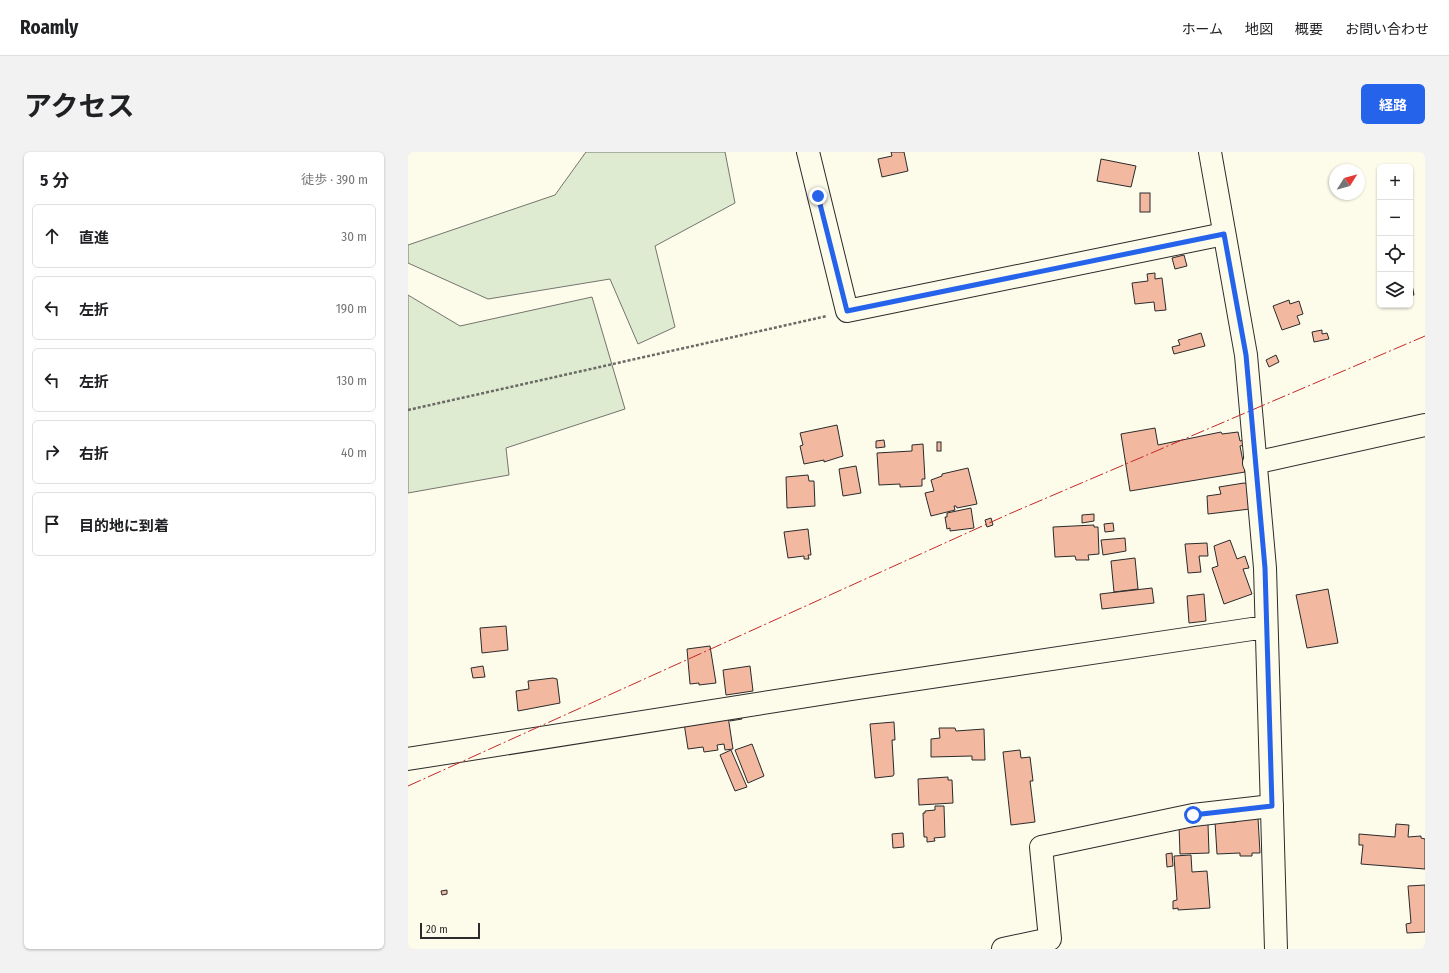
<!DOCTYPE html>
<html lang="ja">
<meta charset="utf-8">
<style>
:root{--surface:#fff;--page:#f2f2f2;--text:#202124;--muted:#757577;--line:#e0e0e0;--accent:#2563eb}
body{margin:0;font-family:"Fira Sans Condensed","Noto Sans JP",sans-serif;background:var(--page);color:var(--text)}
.controls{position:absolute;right:12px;top:12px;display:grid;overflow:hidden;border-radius:6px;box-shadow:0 1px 3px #0004}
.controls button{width:36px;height:36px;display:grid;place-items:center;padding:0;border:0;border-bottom:1px solid var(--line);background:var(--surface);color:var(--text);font:20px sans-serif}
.compass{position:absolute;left:921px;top:12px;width:36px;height:36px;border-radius:50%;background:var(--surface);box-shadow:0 1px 3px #0004;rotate:53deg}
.scale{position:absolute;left:12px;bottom:10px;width:60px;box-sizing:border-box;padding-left:4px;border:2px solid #2b2b2b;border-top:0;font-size:11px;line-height:14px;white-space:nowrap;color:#2b2b2b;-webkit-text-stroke:3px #fdfbea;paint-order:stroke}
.stop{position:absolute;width:12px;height:12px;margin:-9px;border:3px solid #2563eb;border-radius:50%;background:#fff}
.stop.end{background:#2563eb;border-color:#fff;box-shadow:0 1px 4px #0008}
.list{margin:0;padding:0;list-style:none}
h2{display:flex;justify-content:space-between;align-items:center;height:52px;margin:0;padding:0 16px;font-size:17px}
h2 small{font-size:13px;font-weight:400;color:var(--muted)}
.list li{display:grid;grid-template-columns:26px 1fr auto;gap:12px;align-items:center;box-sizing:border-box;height:64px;margin:0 8px 8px;padding:0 8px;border:1px solid var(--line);border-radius:6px}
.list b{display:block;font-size:15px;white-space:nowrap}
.list em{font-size:13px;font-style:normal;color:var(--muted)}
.icon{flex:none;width:22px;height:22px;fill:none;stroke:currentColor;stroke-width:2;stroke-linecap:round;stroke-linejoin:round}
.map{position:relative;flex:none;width:1017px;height:797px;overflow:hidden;border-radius:6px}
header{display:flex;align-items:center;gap:24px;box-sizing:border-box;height:56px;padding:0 20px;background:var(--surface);border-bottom:1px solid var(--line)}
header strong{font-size:19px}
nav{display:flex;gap:22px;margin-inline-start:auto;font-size:14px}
.intro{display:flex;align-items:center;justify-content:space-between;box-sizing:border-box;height:96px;padding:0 24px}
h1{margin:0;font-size:28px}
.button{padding:10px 18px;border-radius:6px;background:var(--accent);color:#fff;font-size:14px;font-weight:700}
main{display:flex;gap:24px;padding:0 24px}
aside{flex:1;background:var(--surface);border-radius:6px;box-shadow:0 1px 3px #0004}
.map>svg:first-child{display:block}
.green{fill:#deebd1;stroke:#74746e}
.building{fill:#f2b8a0;stroke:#2b2b2b}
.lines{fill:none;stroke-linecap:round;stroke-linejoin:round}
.minor-casing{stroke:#2b2b2b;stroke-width:24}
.path{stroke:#6a6964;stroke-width:2.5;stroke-dasharray:3 2;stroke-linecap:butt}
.minor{stroke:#fdfbea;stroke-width:22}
.power{stroke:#c62828;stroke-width:1;stroke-dasharray:14 3 2 3;stroke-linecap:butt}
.route{stroke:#2563eb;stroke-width:5}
</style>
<header>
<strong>Roamly</strong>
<nav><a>ホーム</a><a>地図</a><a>概要</a><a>お問い合わせ</a></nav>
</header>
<div class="intro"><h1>アクセス</h1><a class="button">経路</a></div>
<main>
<aside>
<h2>5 分<small>徒歩 · 390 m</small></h2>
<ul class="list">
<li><svg class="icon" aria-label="ahead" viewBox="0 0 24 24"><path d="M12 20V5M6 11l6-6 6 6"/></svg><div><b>直進</b></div><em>30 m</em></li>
<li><svg class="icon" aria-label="left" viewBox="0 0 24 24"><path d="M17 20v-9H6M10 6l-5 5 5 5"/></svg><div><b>左折</b></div><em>190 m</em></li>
<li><svg class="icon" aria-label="left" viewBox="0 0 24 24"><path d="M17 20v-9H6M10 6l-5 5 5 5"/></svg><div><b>左折</b></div><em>130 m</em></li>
<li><svg class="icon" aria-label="right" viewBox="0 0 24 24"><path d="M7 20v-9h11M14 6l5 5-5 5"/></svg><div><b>右折</b></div><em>40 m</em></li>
<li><svg class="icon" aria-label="arrive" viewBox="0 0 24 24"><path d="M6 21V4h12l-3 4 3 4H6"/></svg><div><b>目的地に到着</b></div></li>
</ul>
</aside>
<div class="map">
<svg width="1017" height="797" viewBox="0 0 1017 797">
<rect width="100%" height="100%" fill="#fdfbea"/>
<g class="green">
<path d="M178,0H317L327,51L247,94L267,175L230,192L202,127L80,147L0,111V93L147,43Z"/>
<path d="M0,143L52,174L184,145L217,257L98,296L101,323L0,341Z"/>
</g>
<g class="building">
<path d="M483,0H496L500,19L474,25L470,7L484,4Z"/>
<path d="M693,7L728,14L723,35L689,29Z"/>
<rect x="732" y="41" width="10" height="19"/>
<path d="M776,103L779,114L767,117L764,106Z"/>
<path d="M747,121V127L754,126L758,158L747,159L746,150L727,152L724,131L740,129L739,122Z"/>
<path d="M1002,122L1006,143L1002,144Z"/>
<path d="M881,148L882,152L891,149L895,162L889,164L892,172L874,178L865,154Z"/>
<path d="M914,178V182L919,181L921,187L906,190L904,180Z"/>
<path d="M793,181L797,194L766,202L764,195L772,193L770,188Z"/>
<path d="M868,203L871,210L861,215L858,208Z"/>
<path d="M429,273L435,304L416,310V308L396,312L392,294L395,293L392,281Z"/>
<path d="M747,276L750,293L813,280L814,282L830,280L832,289L836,288L837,293L832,294L837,320L722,339L713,282Z"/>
<path d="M476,288L477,295L468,296V289Z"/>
<rect x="529" y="290" width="4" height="9"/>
<path d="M515,292L517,327H514V334L492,335V332L471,333L469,301L504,299V293Z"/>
<path d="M448,314L453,341L435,344L431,317Z"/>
<path d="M560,316L569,352L549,356L548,354H546L547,358L523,364L517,341L526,339L523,328L534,324V322Z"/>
<path d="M400,323L401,329H406L407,354L379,356L378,325Z"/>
<path d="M836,331L840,332L842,357L800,362L799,344L813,342L811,335Z"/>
<path d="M563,356L566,376L542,379V376L539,377L537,365H539V361Z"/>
<path d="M686,362V369L674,371V363Z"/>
<path d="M583,366L585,373L579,375L577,368Z"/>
<path d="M705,371L706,379L697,380L696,372Z"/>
<path d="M686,373V375H690L691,402L680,403L681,408H668L667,404L647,405L645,375Z"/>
<path d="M400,377L403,403H400L401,407H396V404L380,406L376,380Z"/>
<path d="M717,386L718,399L695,403L693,388Z"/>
<path d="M822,388L829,407L837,404L841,416L835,417L844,442L816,452L804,416L810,414L806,394Z"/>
<path d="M799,391L800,404H791L793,420L780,421L777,392Z"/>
<path d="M727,406L730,437L706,440L703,409Z"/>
<path d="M744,436L746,451L694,457L692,442Z"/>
<path d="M920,437L930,491L899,496L888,443Z"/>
<path d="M796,442L798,469L781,471L779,444Z"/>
<path d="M98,474L100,498L74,501L72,476Z"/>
<path d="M302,494L308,531L291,533V531L282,532L279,497Z"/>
<path d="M75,514L77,525L65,526L63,516Z"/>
<path d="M342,514L345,539L318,543L315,518Z"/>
<path d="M145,526L149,527L152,551L110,559L108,539L121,537L120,529Z"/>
<path d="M333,561L334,567L322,569V563Z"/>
<path d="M320,564L325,597L317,598L316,592L309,593L310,598L296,600L295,595L280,597L276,571Z"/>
<path d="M486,570L487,588H484L486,622L485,624L467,626L462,572Z"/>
<path d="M531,576H547L548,579L576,577L577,608H564V604L523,605V587L532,586Z"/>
<path d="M344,592L356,624L340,631L327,598Z"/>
<path d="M323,598L339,635L327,639L312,603Z"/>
<path d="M612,598L613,606L622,605L625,629H622L627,670L603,673L595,600Z"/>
<path d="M540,625V628H544L545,651L511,653L510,627Z"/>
<path d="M527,654H536L537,685L526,686L527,689L519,690V685H516L515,661H517V659L527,658Z"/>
<path d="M850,666L852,701H844V704H832V701L809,702L807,670H828V667Z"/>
<path d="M800,672L801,701L772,702L771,673Z"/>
<path d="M988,672L1001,673L1000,685L1013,684V686L1017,687V717L953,712L955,693H951V682L987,685Z"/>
<path d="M495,681L496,695L485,696L484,682Z"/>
<path d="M764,701L765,714L759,715L758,702Z"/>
<path d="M783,703L784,720L799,719L802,756L770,758V756L765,757V749L769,748L766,704Z"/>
<path d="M1017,733V780L999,781L998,772L1003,771L1000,734Z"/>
<path d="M39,738V742L34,743L33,739Z"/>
</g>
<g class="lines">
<g class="minor-casing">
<g id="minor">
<path d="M400,0L439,159L816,82"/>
<path d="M802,0L838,203L857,416L868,797"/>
<path d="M846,311L1017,273"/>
<path d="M0,607L444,537L844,477H858"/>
<path d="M595,797L642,787L633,695L785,663L864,654"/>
</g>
</g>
<path class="path" d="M0,258L419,164"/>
<use href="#minor" class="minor"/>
<path class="power" d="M0,634L601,362L1017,184"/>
</g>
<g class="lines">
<path class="route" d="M410,44L439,159L816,82L838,203L857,416L864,654L785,663"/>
</g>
</svg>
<div class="controls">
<button>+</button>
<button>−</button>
<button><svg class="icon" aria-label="locate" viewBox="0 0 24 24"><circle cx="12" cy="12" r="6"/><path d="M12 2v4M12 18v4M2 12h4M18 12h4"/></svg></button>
<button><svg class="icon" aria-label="layers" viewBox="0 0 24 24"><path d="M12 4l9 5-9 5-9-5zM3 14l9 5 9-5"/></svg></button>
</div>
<svg class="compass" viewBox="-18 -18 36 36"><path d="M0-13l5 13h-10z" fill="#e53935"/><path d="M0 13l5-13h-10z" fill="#757577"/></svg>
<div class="scale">20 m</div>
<div class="stop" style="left:785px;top:663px"></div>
<div class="stop end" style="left:410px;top:44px"></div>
</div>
</main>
